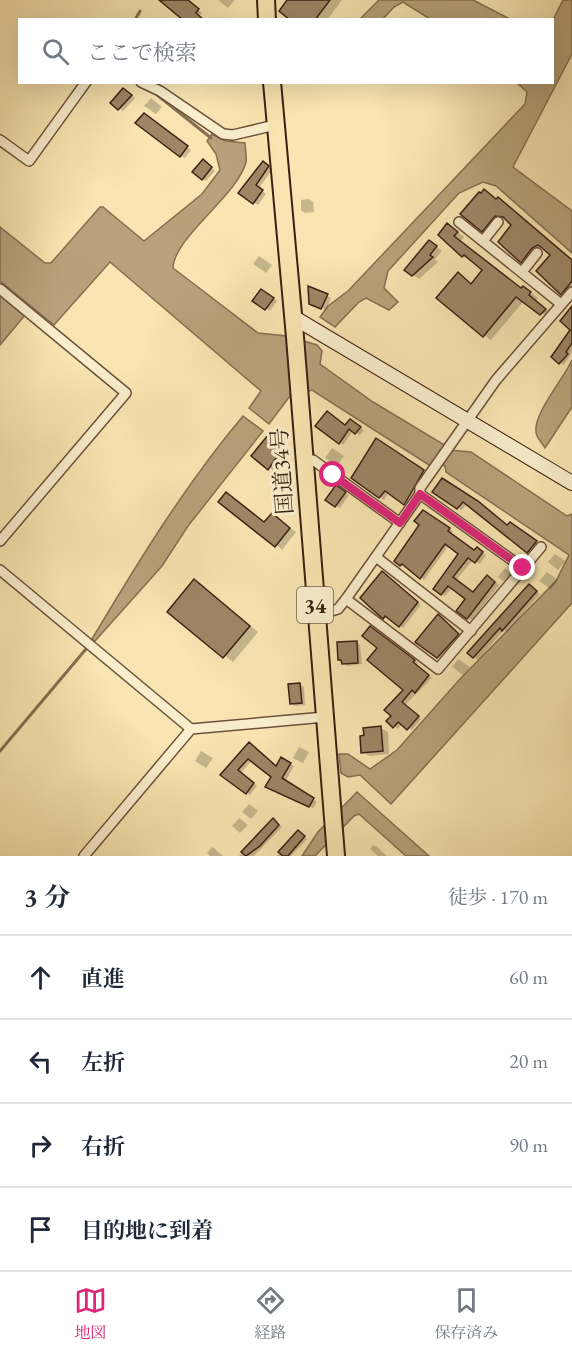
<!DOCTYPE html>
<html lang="ja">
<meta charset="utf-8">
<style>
:root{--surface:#fff;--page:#f2f2f3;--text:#1f2937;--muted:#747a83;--line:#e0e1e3;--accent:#db2777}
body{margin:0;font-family:"EB Garamond","Noto Serif JP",serif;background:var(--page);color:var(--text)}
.stop{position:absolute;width:18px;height:18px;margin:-14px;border:4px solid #db2777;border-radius:50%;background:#fff}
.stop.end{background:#db2777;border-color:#fff;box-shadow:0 2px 6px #0008}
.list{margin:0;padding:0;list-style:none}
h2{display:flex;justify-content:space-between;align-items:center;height:78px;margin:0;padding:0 24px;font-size:26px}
h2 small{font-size:20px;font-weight:400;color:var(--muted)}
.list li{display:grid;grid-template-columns:39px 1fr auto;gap:18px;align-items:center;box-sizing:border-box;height:84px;padding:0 24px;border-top:2px solid var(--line)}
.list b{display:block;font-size:22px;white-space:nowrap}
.list em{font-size:20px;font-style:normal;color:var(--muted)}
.icon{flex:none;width:33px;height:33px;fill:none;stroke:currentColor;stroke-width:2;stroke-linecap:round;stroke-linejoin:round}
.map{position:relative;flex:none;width:572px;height:856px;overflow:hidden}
.search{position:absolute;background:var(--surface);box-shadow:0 6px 24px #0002;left:18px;right:18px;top:18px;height:66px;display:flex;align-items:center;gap:15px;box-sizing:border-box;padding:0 21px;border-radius:0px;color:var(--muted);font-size:22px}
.sheet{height:414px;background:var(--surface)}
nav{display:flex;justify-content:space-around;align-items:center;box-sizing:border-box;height:84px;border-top:2px solid var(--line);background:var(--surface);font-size:16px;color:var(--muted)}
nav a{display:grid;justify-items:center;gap:3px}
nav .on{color:var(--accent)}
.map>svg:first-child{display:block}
.water{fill:#b8a27b;stroke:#866e51;stroke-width:1.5}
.shadow{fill:#0003}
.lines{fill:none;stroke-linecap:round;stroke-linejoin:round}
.stream{stroke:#866e51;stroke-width:3}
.building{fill:#9e8665;stroke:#3c2013;stroke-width:1.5}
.street-casing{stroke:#6b513a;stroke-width:12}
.secondary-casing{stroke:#3c2013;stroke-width:16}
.highway-casing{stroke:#3c2013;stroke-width:20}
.street{stroke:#faeecc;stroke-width:9}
.secondary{stroke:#faeecc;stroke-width:14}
.highway{stroke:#f8e5b1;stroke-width:16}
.route{stroke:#db2777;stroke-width:8}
.labels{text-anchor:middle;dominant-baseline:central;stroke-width:6;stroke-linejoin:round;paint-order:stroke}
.shield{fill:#faeecc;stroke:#755e4a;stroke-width:1.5}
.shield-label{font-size:21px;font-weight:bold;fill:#3c2013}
.street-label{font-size:22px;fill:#3c2013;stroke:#faeecc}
</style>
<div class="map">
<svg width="572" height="856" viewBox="0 0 572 856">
<rect width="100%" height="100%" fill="#f8e5b1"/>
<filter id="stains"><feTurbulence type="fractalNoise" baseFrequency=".00333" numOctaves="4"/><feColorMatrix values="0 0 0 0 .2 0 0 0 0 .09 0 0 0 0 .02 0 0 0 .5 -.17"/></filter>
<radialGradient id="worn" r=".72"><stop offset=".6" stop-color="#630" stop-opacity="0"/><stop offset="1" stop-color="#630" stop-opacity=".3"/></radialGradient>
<g class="water">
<path d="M379,0H473L510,19H430L403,2L394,7L383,19H360Z"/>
<path d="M563,0H572V54L513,167L572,211V253L496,186L483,182L459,193L388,271L384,288L398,302L389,310L366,298L359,302L335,327L320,317L328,306L348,291L525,104L527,92L517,83L552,82L553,20Z"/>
<path d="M212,134L225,141L245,143C245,148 247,156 246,162C238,195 174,237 173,268L258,333L287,336L317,345L322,351L320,364L373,402L443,444L449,450L471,452L567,516L572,514V603L391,804L360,775L348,777L341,773L339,754H348L370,769L397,750L460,679L556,581L569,555L446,472L445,466L436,461L432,467L312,390L290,396L269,424L249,408L261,391L110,262L54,325L0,281V227L45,263H51L100,207H103L144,241L202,194L220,170L216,154L207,141Z"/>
<path d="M0,295L26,314L0,345Z"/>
<path d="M572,360V407L545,448C543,444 539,440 537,436C529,418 564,379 572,360Z"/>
<path d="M243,416L263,431L188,526L162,566L95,641L92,639C138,562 185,485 243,416Z"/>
<path d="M357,792L429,856H406L359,814L354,816L315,856H302L318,832Z"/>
</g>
<g class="shadow">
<path d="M166,0H185L202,13L199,16Z"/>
<path d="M218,0H235L228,8Z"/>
<path d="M289,0H342L327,20H292Z"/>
<path d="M128,92L135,98L123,111L112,103Z"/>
<path d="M151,98L162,107L156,114L144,106Z"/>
<path d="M148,117L191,150L185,158L181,156Z"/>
<path d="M207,163L215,171L206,181L202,179Z"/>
<path d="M267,165L272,170L259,188L266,194L258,205L240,193Z"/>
<path d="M309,199L313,202L314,212L305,213L301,210V200Z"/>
<path d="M497,201L502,202L572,260V287L566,296L562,293L552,255L542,247L525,264L521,262L513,225L506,218L499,217L487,233L483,230Z"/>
<path d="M448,225L464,237L461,241L522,289L523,287L538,298L536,300L552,314L549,318L524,301L491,340L484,335L458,274L473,284L484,270L463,256L440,235Z"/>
<path d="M435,245L442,251L435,259L438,262L419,279L413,275Z"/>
<path d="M259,256L272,265L266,273L253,264Z"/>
<path d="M310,288L331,298L326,310L315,305Z"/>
<path d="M265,293L277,301L270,311L254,300Z"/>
<path d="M572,330V352L564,365L560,362Z"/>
<path d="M354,423L364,430L360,435L353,431L343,445L339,442L346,426Z"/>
<path d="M274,441L289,452L276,472L253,456Z"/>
<path d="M381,442L427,474L409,506L389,492L384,500L353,477Z"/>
<path d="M332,448L344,456L337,466L325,458Z"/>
<path d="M443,480L508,526H514L539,544L532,554L467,504L462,510L458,508L435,491Z"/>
<path d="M340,489L349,495L340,508L336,506Z"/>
<path d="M226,494L266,524L272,515L296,532L282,550Z"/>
<path d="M423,512L453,531L451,534L475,552L481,551L486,555L480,564L473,560L456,580L473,594L491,579L499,585L472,620L468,618L467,599L453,587L445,596L441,594L460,553L449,545L424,580L406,565H401L422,525Z"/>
<path d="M555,554L565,561L558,570L548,562Z"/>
<path d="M505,568L514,575L507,584L498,577Z"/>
<path d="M547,572L558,580L551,589L539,581Z"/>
<path d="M386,575L421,605L403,628L389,618L384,617Z"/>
<path d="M203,587L258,632L233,662L169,611Z"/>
<path d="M533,588L540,594L507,632L504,630L478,660L469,653Z"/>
<path d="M442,619L462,637L442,659L438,656Z"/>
<path d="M374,630L418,663L416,665L432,678L405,705L421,719L412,730L402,724L398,729L394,726L405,690L379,648Z"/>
<path d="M356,642L360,645L362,664L347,666L343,663Z"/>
<path d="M458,659L470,667L463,675L452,667Z"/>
<path d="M300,685L304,687L305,705L295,706L291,703Z"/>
<path d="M381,728L388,732L389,754L370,756L363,752Z"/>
<path d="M253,746L277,767L281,759L294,766L285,782L317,802L313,808L271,788L273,777L252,760L241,773L257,786L250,795L222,775Z"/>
<path d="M299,747L309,752L303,763L293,758Z"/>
<path d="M201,751L213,758L206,768L195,761Z"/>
<path d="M249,804L258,811L251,819L242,812Z"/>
<path d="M239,818L248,825L240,833L232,826Z"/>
<path d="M273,820L282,827L254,856H239Z"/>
<path d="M298,832L307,839L291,856H277Z"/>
<path d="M373,845L377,847L387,856H378L370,849Z"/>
<path d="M212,847L215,849L223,856H210L207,853Z"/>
</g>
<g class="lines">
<g class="stream">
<path d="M135,20L140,11"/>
<path d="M156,94L211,138"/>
<path d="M0,751L86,649"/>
</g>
</g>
<g class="building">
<path d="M159,0H188L199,9L196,13L204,20H183Z"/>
<path d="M287,0H330L315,20H290L279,11Z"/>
<path d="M123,88L132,95L118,110L110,103Z"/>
<path d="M144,113L188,146L180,157L135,123Z"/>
<path d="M203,159L212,167L202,180L192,172Z"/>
<path d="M263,161L269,166L256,185L263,190L253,204L238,193Z"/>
<path d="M484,189L496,199L498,197L572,260V281L561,295L536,271L550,255L541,247L538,245L532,248L521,263L498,242L511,225L503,217L495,216L482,232L460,214L479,192L481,193Z"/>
<path d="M447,223L458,232L454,236L521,288L523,286L531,292L529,295L546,309L540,315L516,297L483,337L436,298L458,272L471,284L482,270L464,255L462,257L438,235Z"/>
<path d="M429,240L437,246L430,255L433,257L412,276L404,270Z"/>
<path d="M308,286L328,294L321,309L309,304Z"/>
<path d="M261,289L274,298L265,310L252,301Z"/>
<path d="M572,306V343L566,352L568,354L559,364L551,357L570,330L560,321Z"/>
<path d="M327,411L345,425L350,419L361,427L355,434L349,429L339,444L315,426Z"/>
<path d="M268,435L283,448L268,470L251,456Z"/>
<path d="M376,438L424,470L404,505L385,491L379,498L351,478Z"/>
<path d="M442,478L478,501L507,525L510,522L537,541L527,553L463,502L457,509L432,492Z"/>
<path d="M336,485L346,492L335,507L325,500Z"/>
<path d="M226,492L264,522L272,513L290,528L275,547L218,502Z"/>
<path d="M423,510L450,528L448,531L474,550L477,547L483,552L475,563L468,558L453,577L473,592L487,575L495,582L467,619L456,611L465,599L448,586L441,595L433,589L458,554L445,544L420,579L402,564L400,566L394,561L419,525L414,521Z"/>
<path d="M382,571L418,602L399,627L385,616L383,619L360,598Z"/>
<path d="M194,579L250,626L223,658L167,612Z"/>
<path d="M529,584L537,591L517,614L502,631L500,628L473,658L467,653Z"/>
<path d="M438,614L459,634L437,658L415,642Z"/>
<path d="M370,626L415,660L413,662L429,675L415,693L412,690L402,702L419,716L407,730L398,722L393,728L386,721L391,716L384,710L403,690L367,660L377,648L362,636Z"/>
<path d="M357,641L358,663L342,664L341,660H338L337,642Z"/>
<path d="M300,683L302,703L290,704L288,684Z"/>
<path d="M381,726L383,751L361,753L360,736L364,735L363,728Z"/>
<path d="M249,742L276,766L281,757L291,763L282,778L314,798L309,807L265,787L271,777L248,759L238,770L254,783L246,794L220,775Z"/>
<path d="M273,818L279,825L260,846L246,856L241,852Z"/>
<path d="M298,830L305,836L288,856H283L278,852Z"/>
</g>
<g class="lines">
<g class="street-casing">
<g id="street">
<path d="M141,82L160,91L223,134L233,135L275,125"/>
<path d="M0,140L29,161L86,82"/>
<path d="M459,222L561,304"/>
<path d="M483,241L498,222"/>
<path d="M522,272L537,253"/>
<path d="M0,289L126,393L0,541"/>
<path d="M304,461L313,460L400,523"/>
<path d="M376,557L471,631"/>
<path d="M523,568L420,494V488L496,380L572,292"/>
<path d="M0,570L191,729"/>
<path d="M346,599L438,669L541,547"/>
<path d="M315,616L338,609L346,599L420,494"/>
<path d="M84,856L191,729L325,717"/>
</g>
</g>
<g class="secondary-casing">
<path id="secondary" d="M293,317L572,483"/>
</g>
<g class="highway-casing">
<g id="highway">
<path d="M266,0L267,20"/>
<path d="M272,82L295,337L336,856"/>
</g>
</g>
<use href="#street" class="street"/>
<use href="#secondary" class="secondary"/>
<use href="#highway" class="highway"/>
</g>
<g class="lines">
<path class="route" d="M333,475L400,523L420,494L523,568"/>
</g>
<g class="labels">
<rect class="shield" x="297" y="587" width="36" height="36" rx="4.5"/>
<g class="shield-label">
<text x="315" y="605">34</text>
</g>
<g class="street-label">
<text transform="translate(282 471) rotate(-94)">国道34号</text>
</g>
</g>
<rect width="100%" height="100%" filter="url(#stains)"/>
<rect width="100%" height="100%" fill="url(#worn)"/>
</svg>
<div class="stop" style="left:333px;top:475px"></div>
<div class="stop end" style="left:523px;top:568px"></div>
<div class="search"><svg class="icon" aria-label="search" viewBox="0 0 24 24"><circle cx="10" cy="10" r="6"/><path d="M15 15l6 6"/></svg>ここで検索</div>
</div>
<section class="sheet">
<h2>3 分<small>徒歩 · 170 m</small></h2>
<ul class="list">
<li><svg class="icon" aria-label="ahead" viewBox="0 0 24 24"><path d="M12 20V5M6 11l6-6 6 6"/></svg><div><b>直進</b></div><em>60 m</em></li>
<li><svg class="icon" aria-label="left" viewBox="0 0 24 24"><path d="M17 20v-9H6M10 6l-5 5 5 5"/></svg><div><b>左折</b></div><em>20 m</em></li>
<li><svg class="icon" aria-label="right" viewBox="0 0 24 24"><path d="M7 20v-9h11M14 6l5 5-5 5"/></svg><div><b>右折</b></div><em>90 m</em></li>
<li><svg class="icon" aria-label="arrive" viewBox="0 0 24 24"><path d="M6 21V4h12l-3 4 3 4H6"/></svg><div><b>目的地に到着</b></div></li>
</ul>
</section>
<nav>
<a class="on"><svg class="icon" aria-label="map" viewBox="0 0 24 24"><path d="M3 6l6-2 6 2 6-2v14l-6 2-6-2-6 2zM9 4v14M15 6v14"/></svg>地図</a>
<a><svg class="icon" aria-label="directions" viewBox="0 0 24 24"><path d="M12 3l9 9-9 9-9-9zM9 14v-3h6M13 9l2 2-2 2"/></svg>経路</a>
<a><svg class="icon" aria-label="saved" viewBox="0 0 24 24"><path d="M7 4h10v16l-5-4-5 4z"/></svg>保存済み</a>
</nav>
